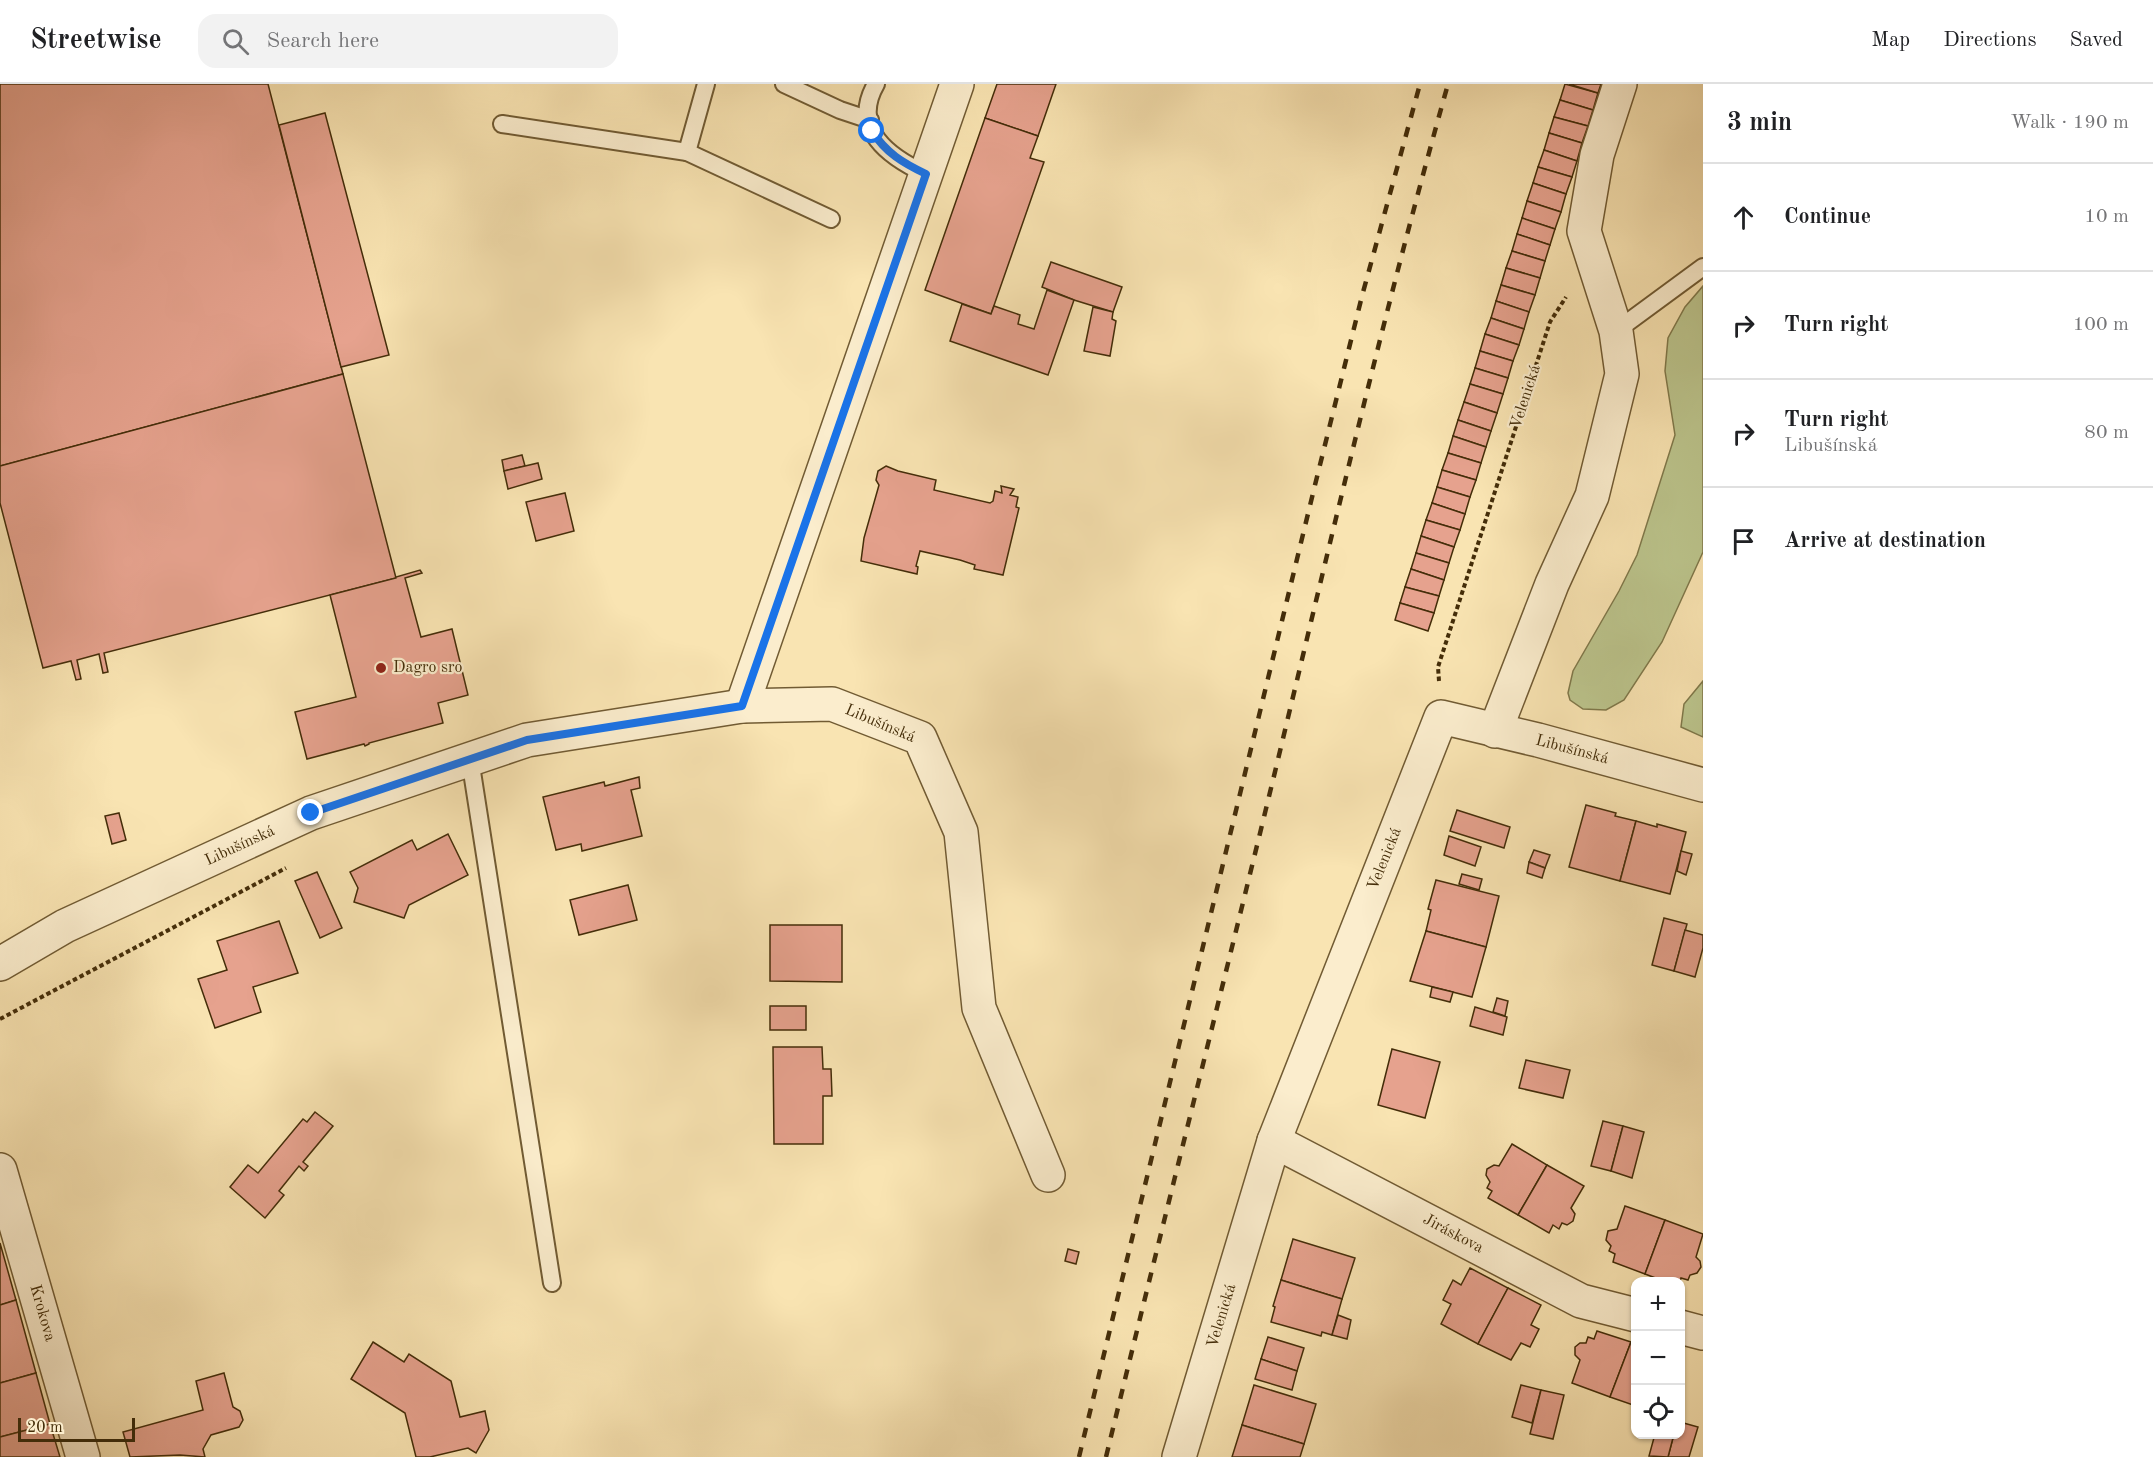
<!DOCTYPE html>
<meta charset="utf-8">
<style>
:root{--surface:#fff;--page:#f2f2f2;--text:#202124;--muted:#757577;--line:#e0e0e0}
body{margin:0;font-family:"Old Standard TT",serif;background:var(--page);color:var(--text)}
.controls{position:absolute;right:18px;bottom:18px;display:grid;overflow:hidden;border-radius:12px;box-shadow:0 2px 4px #0004}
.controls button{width:54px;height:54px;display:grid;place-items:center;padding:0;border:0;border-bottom:2px solid var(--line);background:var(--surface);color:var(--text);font:30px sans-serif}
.scale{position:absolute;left:18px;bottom:15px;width:117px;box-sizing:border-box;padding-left:6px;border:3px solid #442d09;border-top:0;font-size:16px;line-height:21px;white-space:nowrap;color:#442d09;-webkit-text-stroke:4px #fbedcd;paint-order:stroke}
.stop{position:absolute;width:18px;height:18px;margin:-14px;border:4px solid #1a73e8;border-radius:50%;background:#fff}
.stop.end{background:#1a73e8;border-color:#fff;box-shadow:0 2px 6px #0008}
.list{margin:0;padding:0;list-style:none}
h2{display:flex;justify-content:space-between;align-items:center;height:78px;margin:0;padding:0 24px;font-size:26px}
h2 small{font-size:20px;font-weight:400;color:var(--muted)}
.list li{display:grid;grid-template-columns:39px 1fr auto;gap:18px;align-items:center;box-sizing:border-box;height:108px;padding:0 24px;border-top:2px solid var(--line)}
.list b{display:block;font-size:22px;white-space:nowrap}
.list p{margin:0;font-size:20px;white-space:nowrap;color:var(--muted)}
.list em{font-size:20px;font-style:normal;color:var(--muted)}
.icon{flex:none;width:33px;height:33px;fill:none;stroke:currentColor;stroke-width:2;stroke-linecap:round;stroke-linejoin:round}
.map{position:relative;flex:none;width:1703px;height:1373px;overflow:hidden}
header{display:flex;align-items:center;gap:36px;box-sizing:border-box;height:84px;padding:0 30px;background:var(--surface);border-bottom:2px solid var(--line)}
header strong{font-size:28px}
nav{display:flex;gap:33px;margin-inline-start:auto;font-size:21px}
.search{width:420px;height:54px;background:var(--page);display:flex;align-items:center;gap:15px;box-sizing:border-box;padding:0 21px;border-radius:18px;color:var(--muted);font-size:22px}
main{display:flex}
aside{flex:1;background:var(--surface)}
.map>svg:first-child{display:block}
.green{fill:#bcc58d;stroke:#80794b;stroke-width:1.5}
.building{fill:#e6a28e;stroke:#442d09;stroke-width:1.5}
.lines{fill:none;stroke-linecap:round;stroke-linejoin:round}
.service-casing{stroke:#715b33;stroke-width:20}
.minor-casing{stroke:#715b33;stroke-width:36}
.path{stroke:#442d09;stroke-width:4;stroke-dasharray:4.5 3;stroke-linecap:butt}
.service{stroke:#fbedcd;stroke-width:16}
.minor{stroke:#fbedcd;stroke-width:33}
.rail{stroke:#442d09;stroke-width:4.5;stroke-dasharray:10 10;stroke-linecap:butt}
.route{stroke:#1a73e8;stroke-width:8}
.poi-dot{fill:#8f2418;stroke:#fbedcd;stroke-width:2}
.labels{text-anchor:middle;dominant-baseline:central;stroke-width:4.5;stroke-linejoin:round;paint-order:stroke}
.street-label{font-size:16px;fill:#442d09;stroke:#fbedcd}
.poi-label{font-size:16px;fill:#442d09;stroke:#fbedcd;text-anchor:start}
</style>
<header>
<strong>Streetwise</strong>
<div class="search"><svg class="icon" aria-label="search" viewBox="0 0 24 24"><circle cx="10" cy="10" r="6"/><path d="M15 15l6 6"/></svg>Search here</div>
<nav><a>Map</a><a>Directions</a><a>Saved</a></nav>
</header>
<main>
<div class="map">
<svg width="1703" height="1373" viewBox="0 0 1703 1373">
<rect width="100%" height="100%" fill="#f9e4b2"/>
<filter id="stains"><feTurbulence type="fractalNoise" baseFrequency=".00333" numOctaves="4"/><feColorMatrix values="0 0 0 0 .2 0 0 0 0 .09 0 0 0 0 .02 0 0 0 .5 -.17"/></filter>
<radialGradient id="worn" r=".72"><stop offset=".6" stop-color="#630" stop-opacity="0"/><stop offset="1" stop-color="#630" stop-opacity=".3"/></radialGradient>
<g class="green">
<path d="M1703,202V468L1662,558L1624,616L1606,626L1583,625L1570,616L1568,609L1573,587L1619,507L1637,471L1675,351L1665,287L1668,254L1685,223Z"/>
<path d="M1703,597V653L1681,643L1684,620Z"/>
</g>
<g class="building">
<path d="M0,0H268L343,290L0,382Z"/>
<path d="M997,0H1056L1038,52L985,34Z"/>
<path d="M1565,0L1598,9L1593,26L1560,16Z"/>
<path d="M1569,0H1601L1598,9Z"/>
<path d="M1560,16L1593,26L1588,42L1554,33Z"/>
<path d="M325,29L389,271L341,283L279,41Z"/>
<path d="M1554,33L1588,42L1582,59L1549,49Z"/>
<path d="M985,34L1038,52L1030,74L1044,78L991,230L925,206Z"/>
<path d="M1549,49L1582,59L1577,77L1544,66Z"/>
<path d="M1544,66L1577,77L1572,93L1538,83Z"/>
<path d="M1538,83L1572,93L1566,110L1533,99Z"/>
<path d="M1533,99L1566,110L1561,128L1527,117Z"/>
<path d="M1527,117L1561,128L1555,145L1522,134Z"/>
<path d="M1522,134L1555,145L1550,161L1517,150Z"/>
<path d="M1517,150L1550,161L1545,177L1512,167Z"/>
<path d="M1512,167L1545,177L1540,194L1506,184Z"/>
<path d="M1051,178L1122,203L1113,228L1074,216L1042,203Z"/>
<path d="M1506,184L1540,194L1535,211L1501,201Z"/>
<path d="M1501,201L1535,211L1529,228L1496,217Z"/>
<path d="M1047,206L1074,216L1048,291L950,257L962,220L991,230L994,222L1020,231L1018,240L1034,245Z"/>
<path d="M1496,217L1529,228L1524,245L1491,234Z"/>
<path d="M1093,223L1113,228L1112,235L1116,237L1110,272L1084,267Z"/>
<path d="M1491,234L1524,245L1519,261L1485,250Z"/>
<path d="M1485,250L1519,261L1513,277L1480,267Z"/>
<path d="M1480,267L1513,277L1508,294L1475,284Z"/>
<path d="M1475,284L1508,294L1503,310L1470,300Z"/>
<path d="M343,290L396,494L104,569L108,588L103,589L99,570L77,576L81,595L76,596L71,577L43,584L0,419V382Z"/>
<path d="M1470,300L1503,310L1497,329L1464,318Z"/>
<path d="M1464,318L1497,329L1491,347L1458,336Z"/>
<path d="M1458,336L1491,347L1486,363L1453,352Z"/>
<path d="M1453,352L1486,363L1481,379L1448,369Z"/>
<path d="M1448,369L1481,379L1476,396L1442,386Z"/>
<path d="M522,371L525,382L504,387L502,376Z"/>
<path d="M538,379L542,395L508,405L504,387Z"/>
<path d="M886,382L898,387L936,396L934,406L990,419L993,417L995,407L1002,409L1001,402L1014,405L1010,411L1018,413L1016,423L1019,424L1003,491L974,485L975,481L960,476L920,467L916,482L918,483L917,490L861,477L864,454L879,401L876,396L878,387Z"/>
<path d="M1442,386L1476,396L1470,413L1437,403Z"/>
<path d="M1437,403L1470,413L1465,430L1432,419Z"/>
<path d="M565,409L574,447L536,457L526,418Z"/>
<path d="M1432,419L1465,430L1460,446L1426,436Z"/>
<path d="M1426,436L1460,446L1454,463L1421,452Z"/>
<path d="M1421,452L1454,463L1449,479L1416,469Z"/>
<path d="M1416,469L1449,479L1444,496L1411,485Z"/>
<path d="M1411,485L1444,496L1439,512L1405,503Z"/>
<path d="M420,486L422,489L405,494L421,553L452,545L468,611L438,619L443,639L369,659V660L365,662L364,660L307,675L295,628L356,613L330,511L396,494V493Z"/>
<path d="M1405,503L1439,512L1434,529L1400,519Z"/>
<path d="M1400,519L1434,529L1428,547L1395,536Z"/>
<path d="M639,693L640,704L631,706L642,752L582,767L581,760L556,766L543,713L604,698L605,702Z"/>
<path d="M1586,721L1616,729L1615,732L1636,737L1620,797L1569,783Z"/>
<path d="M1457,726L1510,743L1504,764L1450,747Z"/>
<path d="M119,729L126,756L112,760L105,732Z"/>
<path d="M1636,737L1657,743V740L1686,748L1670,810L1620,797Z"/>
<path d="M448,750L468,791L409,821L404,834L354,818L358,804L350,788L412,756L417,766Z"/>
<path d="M1449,752L1481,763L1475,782L1444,771Z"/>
<path d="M1534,766L1550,771L1545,784L1529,778Z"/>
<path d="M1681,767L1692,770L1686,791L1677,787Z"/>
<path d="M1529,778L1545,784L1542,794L1527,789Z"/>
<path d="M317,788L342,844L320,854L295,797Z"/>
<path d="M1462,790L1482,795L1479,806L1459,800Z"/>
<path d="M1436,796L1499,812L1486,863L1426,847L1431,826L1428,825Z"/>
<path d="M628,801L637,836L579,851L570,816Z"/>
<path d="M1664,834L1687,840L1674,887L1652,881Z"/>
<path d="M279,837L298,889L253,903L261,928L215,944L198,895L227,886L217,857Z"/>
<path d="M770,841H842V898L770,897Z"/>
<path d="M1685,846L1703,851V864L1695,893L1674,887Z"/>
<path d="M1426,847L1486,863L1472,913L1410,897Z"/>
<path d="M1432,903L1453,908L1450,918L1430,913Z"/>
<path d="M1497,914L1508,917L1505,932L1493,928Z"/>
<rect x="770" y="922" width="36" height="24"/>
<path d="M1475,923L1507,933L1503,951L1470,942Z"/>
<path d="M773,963H822L823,985H831L832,1012H823V1060H774Z"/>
<path d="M1392,965L1440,978L1425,1034L1378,1021Z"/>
<path d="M1526,976L1570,986L1563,1014L1519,1004Z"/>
<path d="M315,1028L333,1042L303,1078L308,1082L304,1087L299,1082L279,1107L284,1111L265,1134L230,1103L248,1081L258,1089L303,1035L307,1038Z"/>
<path d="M1603,1037L1623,1042L1611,1087L1591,1082Z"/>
<path d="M1623,1042L1644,1048L1632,1094L1611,1087Z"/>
<path d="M1512,1060L1547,1081L1518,1131L1488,1114L1492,1107L1487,1104L1490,1098L1486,1091L1487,1085L1494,1081L1499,1082Z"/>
<path d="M1547,1081L1584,1102L1571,1124L1575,1130L1573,1137L1567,1141L1562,1139L1559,1145L1553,1141L1549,1149L1518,1131Z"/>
<path d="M1625,1122L1665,1136L1645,1190L1613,1178L1615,1170L1609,1167L1611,1162L1606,1156L1608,1147L1617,1145Z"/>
<path d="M1665,1136L1703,1150L1696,1173L1700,1177L1701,1183L1697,1189L1690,1191L1688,1196L1681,1194L1680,1198H1666L1645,1190Z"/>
<path d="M1293,1155L1355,1174L1342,1215L1281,1196Z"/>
<path d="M0,1159L16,1216L0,1221Z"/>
<path d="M1068,1165L1079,1168L1076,1180L1065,1177Z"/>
<path d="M1470,1184L1508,1204L1478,1260L1441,1240L1451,1220L1443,1216L1453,1196L1461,1201Z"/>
<path d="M1281,1196L1342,1215L1332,1251L1322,1248L1321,1252L1271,1238L1275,1223L1273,1222Z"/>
<path d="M1508,1204L1541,1221L1531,1241L1539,1245L1530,1263L1521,1259L1511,1276L1478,1260Z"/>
<path d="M16,1216L36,1289L0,1299V1221Z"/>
<path d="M1338,1231L1351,1236L1347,1255L1332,1251Z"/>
<path d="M1597,1247L1631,1258L1610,1313L1572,1299L1580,1276L1575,1271V1263L1580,1259H1586L1588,1253L1594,1255Z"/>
<path d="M1268,1253L1304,1264L1297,1287L1261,1275Z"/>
<path d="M373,1258L404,1278L409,1270L451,1297L460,1333L485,1327L489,1346L476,1369L468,1364L430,1373H416L405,1329L351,1295Z"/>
<path d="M1631,1258L1636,1260V1322L1610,1313Z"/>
<path d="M1261,1275L1297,1287L1292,1306L1255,1295Z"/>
<path d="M36,1289L50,1340L0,1353V1299Z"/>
<path d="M224,1289L233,1323L240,1327L243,1336L239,1343L211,1351L203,1365L205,1373L180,1371L130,1373L123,1348L203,1326L196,1297Z"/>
<path d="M1254,1301L1316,1320L1304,1360L1242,1341Z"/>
<path d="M1521,1301L1541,1306L1532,1339L1512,1333Z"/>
<path d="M1541,1306L1564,1311L1553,1355L1530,1350Z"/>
<path d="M1680,1338L1698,1343L1689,1373H1668L1674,1350H1680Z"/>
<path d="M50,1340L60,1373H0V1353Z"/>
<path d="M1242,1341L1304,1360L1300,1373H1232Z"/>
<path d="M1655,1350H1674L1668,1373L1649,1372Z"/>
</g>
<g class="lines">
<g class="service-casing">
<g id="service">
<path d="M784,0L840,26L870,36"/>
<path d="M876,0C850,45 889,73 926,90"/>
<path d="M502,40L687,68L831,135"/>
<path d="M687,68L706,0"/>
<path d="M1616,247L1703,183"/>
<path d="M470,675L552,1199"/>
</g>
</g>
<g class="minor-casing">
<g id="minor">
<path d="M742,622L957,0"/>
<path d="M1495,647L1552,500L1592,412L1622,290L1616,247L1584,147L1597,71L1620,0"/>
<path d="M0,880L65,842L311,729L527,656L742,622L832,620L920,654L961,748L979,924L1048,1091"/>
<path d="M1274,1057L1581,1217L1636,1231"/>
<path d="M0,1086L83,1373"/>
<path d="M1680,1243L1703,1249"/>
<path d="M1179,1373L1274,1057L1441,633L1538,656L1703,701"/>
</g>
</g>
<g class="path">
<path d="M1439,597L1438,583L1550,238L1566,213"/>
<path d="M0,935L286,784"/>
</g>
<use href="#service" class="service"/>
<use href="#minor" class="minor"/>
<g class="rail">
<path d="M1079,1373L1314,405L1362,212L1420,0"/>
<path d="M1106,1373C1161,1147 1218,922 1273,696C1329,464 1383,231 1448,0"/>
</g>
</g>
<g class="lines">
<path class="route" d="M311,729L527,656L742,622L926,90C903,79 886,69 872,47"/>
</g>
<circle class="poi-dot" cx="381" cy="584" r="6"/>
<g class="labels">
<g class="street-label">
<text transform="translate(1526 313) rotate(-72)">Velenická</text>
<text transform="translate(880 640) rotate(23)">Libušínská</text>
<text transform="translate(1572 666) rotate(15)">Libušínská</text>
<text transform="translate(240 762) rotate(-25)">Libušínská</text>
<text transform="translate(1385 775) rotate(-68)">Velenická</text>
<text transform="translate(1453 1150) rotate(28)">Jiráskova</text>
<text transform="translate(42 1229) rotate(74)">Krokova</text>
<text transform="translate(1222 1232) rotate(-73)">Velenická</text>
</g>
<g class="poi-label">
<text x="393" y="584">Dagro sro</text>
</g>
</g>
<rect width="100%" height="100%" filter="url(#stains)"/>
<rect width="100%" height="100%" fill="url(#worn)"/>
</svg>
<div class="controls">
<button>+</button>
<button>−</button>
<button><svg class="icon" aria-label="locate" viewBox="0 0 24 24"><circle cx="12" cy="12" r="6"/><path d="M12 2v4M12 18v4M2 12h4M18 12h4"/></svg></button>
</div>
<div class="scale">20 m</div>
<div class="stop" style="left:872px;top:47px"></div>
<div class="stop end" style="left:311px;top:729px"></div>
</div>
<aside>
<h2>3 min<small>Walk · 190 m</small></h2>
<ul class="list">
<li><svg class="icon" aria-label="ahead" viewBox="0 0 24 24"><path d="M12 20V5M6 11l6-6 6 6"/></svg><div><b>Continue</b></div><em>10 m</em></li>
<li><svg class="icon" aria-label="right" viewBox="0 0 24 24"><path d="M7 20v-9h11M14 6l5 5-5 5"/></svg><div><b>Turn right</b></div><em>100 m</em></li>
<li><svg class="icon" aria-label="right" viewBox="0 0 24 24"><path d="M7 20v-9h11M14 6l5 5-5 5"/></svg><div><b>Turn right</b><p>Libušínská</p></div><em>80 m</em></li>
<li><svg class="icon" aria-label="arrive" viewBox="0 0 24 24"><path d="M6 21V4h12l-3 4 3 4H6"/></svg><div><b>Arrive at destination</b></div></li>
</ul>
</aside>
</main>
